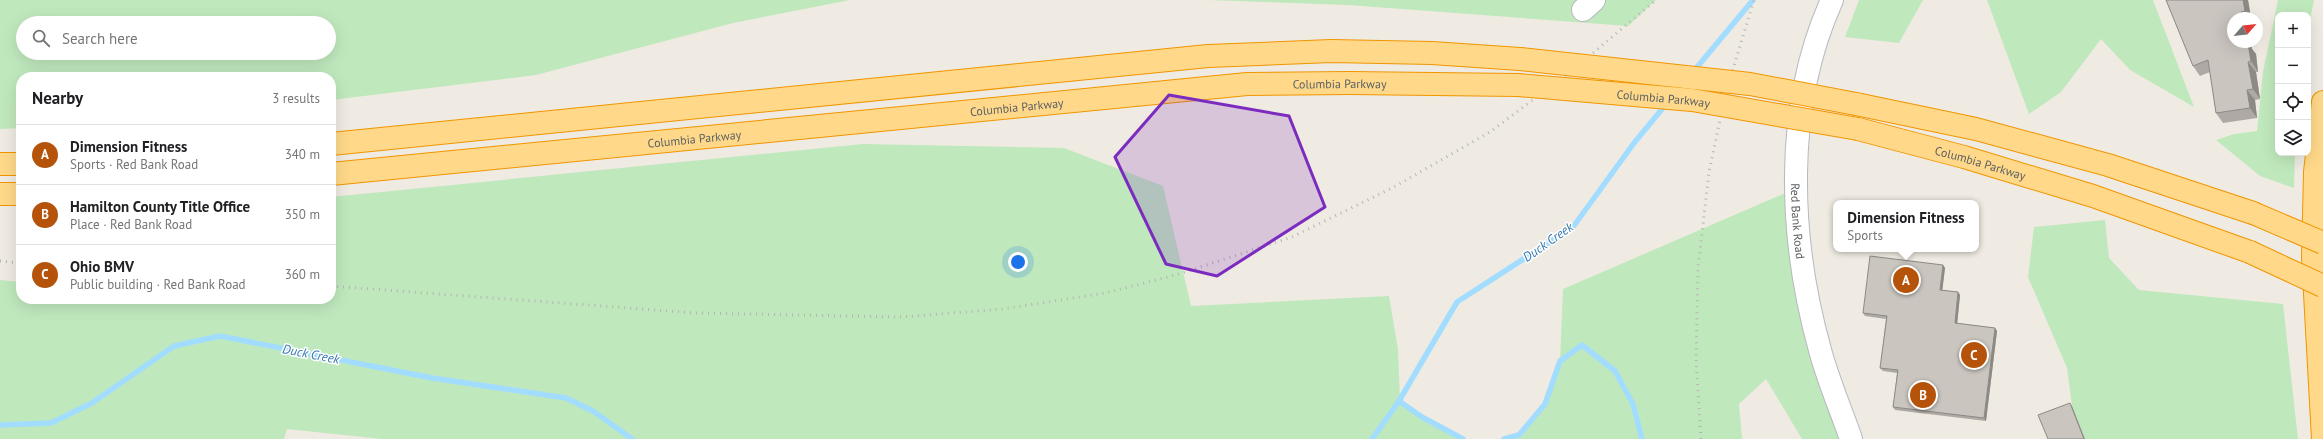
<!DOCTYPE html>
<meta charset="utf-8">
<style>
:root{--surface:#fff;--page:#f2f2f2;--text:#202124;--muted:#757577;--line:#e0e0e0;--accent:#b45309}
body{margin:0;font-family:"PT Sans",sans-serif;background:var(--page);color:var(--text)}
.controls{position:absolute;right:12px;top:12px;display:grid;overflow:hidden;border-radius:8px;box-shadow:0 4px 16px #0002}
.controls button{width:36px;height:36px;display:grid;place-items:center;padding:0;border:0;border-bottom:1px solid var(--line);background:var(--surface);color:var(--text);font:20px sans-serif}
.compass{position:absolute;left:2227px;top:12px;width:36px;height:36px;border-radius:50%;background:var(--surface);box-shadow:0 4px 16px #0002;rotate:62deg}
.you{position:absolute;left:1018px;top:262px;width:14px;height:14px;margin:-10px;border:3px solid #fff;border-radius:50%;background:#1a73e8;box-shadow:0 0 0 6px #1a73e833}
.badge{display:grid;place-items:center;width:26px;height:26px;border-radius:50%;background:var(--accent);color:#fff;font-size:13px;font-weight:700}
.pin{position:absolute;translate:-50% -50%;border:2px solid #fff;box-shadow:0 1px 4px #0006}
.popup{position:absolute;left:1833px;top:200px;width:146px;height:52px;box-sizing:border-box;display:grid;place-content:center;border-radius:8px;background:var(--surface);filter:drop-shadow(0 1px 3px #0005);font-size:13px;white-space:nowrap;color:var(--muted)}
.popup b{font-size:15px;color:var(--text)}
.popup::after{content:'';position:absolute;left:50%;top:100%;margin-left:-8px;border:8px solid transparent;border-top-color:var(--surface)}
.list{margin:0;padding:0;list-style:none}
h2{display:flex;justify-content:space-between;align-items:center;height:52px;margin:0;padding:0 16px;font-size:17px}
h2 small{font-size:13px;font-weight:400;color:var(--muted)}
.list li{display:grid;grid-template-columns:26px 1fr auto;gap:12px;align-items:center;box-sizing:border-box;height:60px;padding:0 16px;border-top:1px solid var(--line)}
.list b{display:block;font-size:15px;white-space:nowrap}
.list p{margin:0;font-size:13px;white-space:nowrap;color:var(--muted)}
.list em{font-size:13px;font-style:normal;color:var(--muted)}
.icon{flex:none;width:22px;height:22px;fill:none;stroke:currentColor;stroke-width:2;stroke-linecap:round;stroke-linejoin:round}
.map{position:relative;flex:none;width:2323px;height:439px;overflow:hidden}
.search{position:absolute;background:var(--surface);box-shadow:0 4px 16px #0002;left:16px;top:16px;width:320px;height:44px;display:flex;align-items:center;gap:10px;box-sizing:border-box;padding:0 14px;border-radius:22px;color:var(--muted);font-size:15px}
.panel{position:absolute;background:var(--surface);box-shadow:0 4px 16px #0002;left:16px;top:72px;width:320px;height:232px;border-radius:16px}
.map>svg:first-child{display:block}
.green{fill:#c0e8bd;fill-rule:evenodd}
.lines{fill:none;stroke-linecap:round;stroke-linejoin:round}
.stream{stroke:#a2ddff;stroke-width:5.5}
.minor-casing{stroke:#b5b9be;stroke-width:24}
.highway-casing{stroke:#f19500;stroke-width:24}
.minor{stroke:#fff;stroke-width:22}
.highway{stroke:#ffd989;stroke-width:22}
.rail{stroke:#b4b5b5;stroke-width:3;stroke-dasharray:1 5;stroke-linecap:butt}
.highway-bridge-casing{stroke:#f19500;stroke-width:24;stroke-linecap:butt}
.highway-bridge{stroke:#ffd989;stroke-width:22}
.wall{fill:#aea9a4}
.shaded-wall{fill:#8d8a86}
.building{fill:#cac5bf;stroke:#8d8a86}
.marked{fill:#7b2cbf;fill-opacity:0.2;stroke:#7b2cbf;stroke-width:3;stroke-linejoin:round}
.labels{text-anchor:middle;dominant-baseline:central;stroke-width:3;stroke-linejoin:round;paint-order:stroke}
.street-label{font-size:12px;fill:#5b6064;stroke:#fff}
.water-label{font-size:13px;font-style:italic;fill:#3679af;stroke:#fff}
</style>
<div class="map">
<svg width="2323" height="439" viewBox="0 0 2323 439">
<rect width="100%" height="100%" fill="#efebe2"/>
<g class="green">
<path d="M0,0H850L733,23L536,75L331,100V77H21V128L0,129ZM23,23H329V53H23Z"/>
<path d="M1209,0H1656L1628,26L1348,5Z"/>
<path d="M1859,0H1923L1899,43L1845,37Z"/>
<path d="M1987,0H2153L2194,107L2130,70L2101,39L2061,92L2029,114Z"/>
<path d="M2278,0H2314L2308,31V15H2278V153H2295L2294,188L2260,176L2216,140L2234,134L2257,131L2263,72Z"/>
<path d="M863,144L1064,148L1163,186L1191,306L1389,296L1398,349L1400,401L1422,417L1463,439H382L287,429L284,439H0V280L21,282V299H331V197Z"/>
<path d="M1797,188V208L1851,439H1802L1766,379L1739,404L1742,439H1504L1519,435L1545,404L1560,361L1563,289Z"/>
<path d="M2105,220L2109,258L2139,290L2283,304L2298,439H2085L2072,406L2067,368L2028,277L2034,227Z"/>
</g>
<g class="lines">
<g class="stream">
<path d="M1693,72L1753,0"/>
<path d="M1399,401L1422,417L1463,439"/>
<path d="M0,425L51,423L92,403L174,346L220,336L432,378L566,398L593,411L632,439"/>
<path d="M1372,439L1399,401L1457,302L1573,227L1634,143L1667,103"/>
<path d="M1504,439L1519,435L1545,404L1560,361L1582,345L1615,371L1633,404L1642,439"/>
</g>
<g class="minor-casing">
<g id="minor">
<path id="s1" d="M1832,0C1783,108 1789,239 1820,350C1828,380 1841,410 1851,439"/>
<path d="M1583,10L1594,0"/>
</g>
</g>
<g class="highway-casing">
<g id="highway">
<path d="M1856,104L1976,129L2108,165L2253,213"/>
<path id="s2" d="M1858,129L1964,157L2093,196L2250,252"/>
<path d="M331,144L1208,56L1331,51L1432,53L1520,59"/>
<path d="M0,164H21"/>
<path id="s3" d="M331,174L1247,84L1350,83L1518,85"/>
<path d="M0,194H21"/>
<path d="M2323,439L2313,257L2315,172L2323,102"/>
</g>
</g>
<use href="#minor" class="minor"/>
<use href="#highway" class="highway"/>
<g class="rail">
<path d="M0,261L21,263"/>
<path d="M331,286L696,313L901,317L1003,309L1105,293L1179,274L1292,237L1394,187L1490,132L1574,69L1656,0"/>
<path d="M1701,439L1696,360L1698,268L1709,172L1726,92L1754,0"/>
</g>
<g class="highway-bridge-casing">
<g id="highway-bridge">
<path d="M1520,59L1750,84L1856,104"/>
<path id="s4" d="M1518,85L1692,100L1858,129"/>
<path d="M2253,213L2323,243"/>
<path d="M2250,252L2323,286"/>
</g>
</g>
<use href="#highway-bridge" class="highway-bridge"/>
</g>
<g class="wall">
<path d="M2166,0H2248L2251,18H2233V42H2251L2252,49L2256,54L2258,72H2256L2260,99L2255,100L2257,118L2223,123L2216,113L2210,72L2200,76L2193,66Z"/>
<path d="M1943,265L1945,268L1942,290L1958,292L1960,295L1957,323L1995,328L1997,331L1986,421L1895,410L1893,407L1897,373L1883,371L1880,368L1886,319L1865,316L1863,313Z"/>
</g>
<g class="shaded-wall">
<path d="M2243,0H2248L2251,18H2250L2245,11Z"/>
<path d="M2241,12L2245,18H2242Z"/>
<path d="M2245,42H2251L2252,49L2256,54L2258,72L2251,61Z"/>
<path d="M2248,62L2256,72L2260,99L2253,89Z"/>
<path d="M2247,90L2255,100L2257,118L2250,108Z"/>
<path d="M1943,265L1945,268L1942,293L1940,290Z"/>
<path d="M1958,292L1960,295L1957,326L1955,323Z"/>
<path d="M1995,328L1997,331L1986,421L1984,418Z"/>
<path d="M2070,403L2072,406L2085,439H2084Z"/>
</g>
<g class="building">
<path d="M2166,0H2243L2245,11L2241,12L2242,18H2233V42H2245L2246,44H2248L2251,61L2248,62L2253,89L2247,90L2250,108L2216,113L2208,60L2193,66Z"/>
<path d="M1870,256L1943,265L1940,290L1958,292L1955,323L1995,328L1984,418L1893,407L1898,370L1880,368L1887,316L1863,313Z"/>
<path d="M2070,403L2084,439H2048L2038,415Z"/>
</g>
<path class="marked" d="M1169,95L1289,116L1325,207L1217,276L1166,264L1115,157Z"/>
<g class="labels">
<g class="street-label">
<text stroke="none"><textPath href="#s3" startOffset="1013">Columbia Parkway</textPath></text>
<text stroke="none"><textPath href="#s4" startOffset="146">Columbia Parkway</textPath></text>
<text stroke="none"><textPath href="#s3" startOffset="689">Columbia Parkway</textPath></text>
<text stroke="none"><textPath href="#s3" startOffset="365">Columbia Parkway</textPath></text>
<text stroke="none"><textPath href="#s2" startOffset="127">Columbia Parkway</textPath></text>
<text stroke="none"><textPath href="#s1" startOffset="226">Red Bank Road</textPath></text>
</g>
<g class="water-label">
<text transform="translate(1548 242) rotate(-35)">Duck Creek</text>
<text transform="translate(311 354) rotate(11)">Duck Creek</text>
</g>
</g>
</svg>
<div class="controls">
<button>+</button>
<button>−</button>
<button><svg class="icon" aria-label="locate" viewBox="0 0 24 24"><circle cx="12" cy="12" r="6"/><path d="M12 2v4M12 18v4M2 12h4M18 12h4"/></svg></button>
<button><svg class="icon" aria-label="layers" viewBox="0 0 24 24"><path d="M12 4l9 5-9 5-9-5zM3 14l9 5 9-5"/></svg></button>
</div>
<svg class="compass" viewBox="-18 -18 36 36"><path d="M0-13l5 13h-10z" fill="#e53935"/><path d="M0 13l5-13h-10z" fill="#757577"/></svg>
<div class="you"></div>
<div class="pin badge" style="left:1906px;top:280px">A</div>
<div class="popup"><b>Dimension Fitness</b>Sports</div>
<div class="pin badge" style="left:1923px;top:395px">B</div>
<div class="pin badge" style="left:1974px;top:355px">C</div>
<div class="search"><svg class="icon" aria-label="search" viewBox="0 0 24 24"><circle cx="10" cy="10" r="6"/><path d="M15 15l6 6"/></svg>Search here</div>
<section class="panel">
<h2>Nearby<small>3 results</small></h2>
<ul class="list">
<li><span class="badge">A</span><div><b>Dimension Fitness</b><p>Sports · Red Bank Road</p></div><em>340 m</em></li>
<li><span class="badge">B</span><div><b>Hamilton County Title Office</b><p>Place · Red Bank Road</p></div><em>350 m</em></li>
<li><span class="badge">C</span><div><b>Ohio BMV</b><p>Public building · Red Bank Road</p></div><em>360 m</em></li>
</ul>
</section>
</div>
